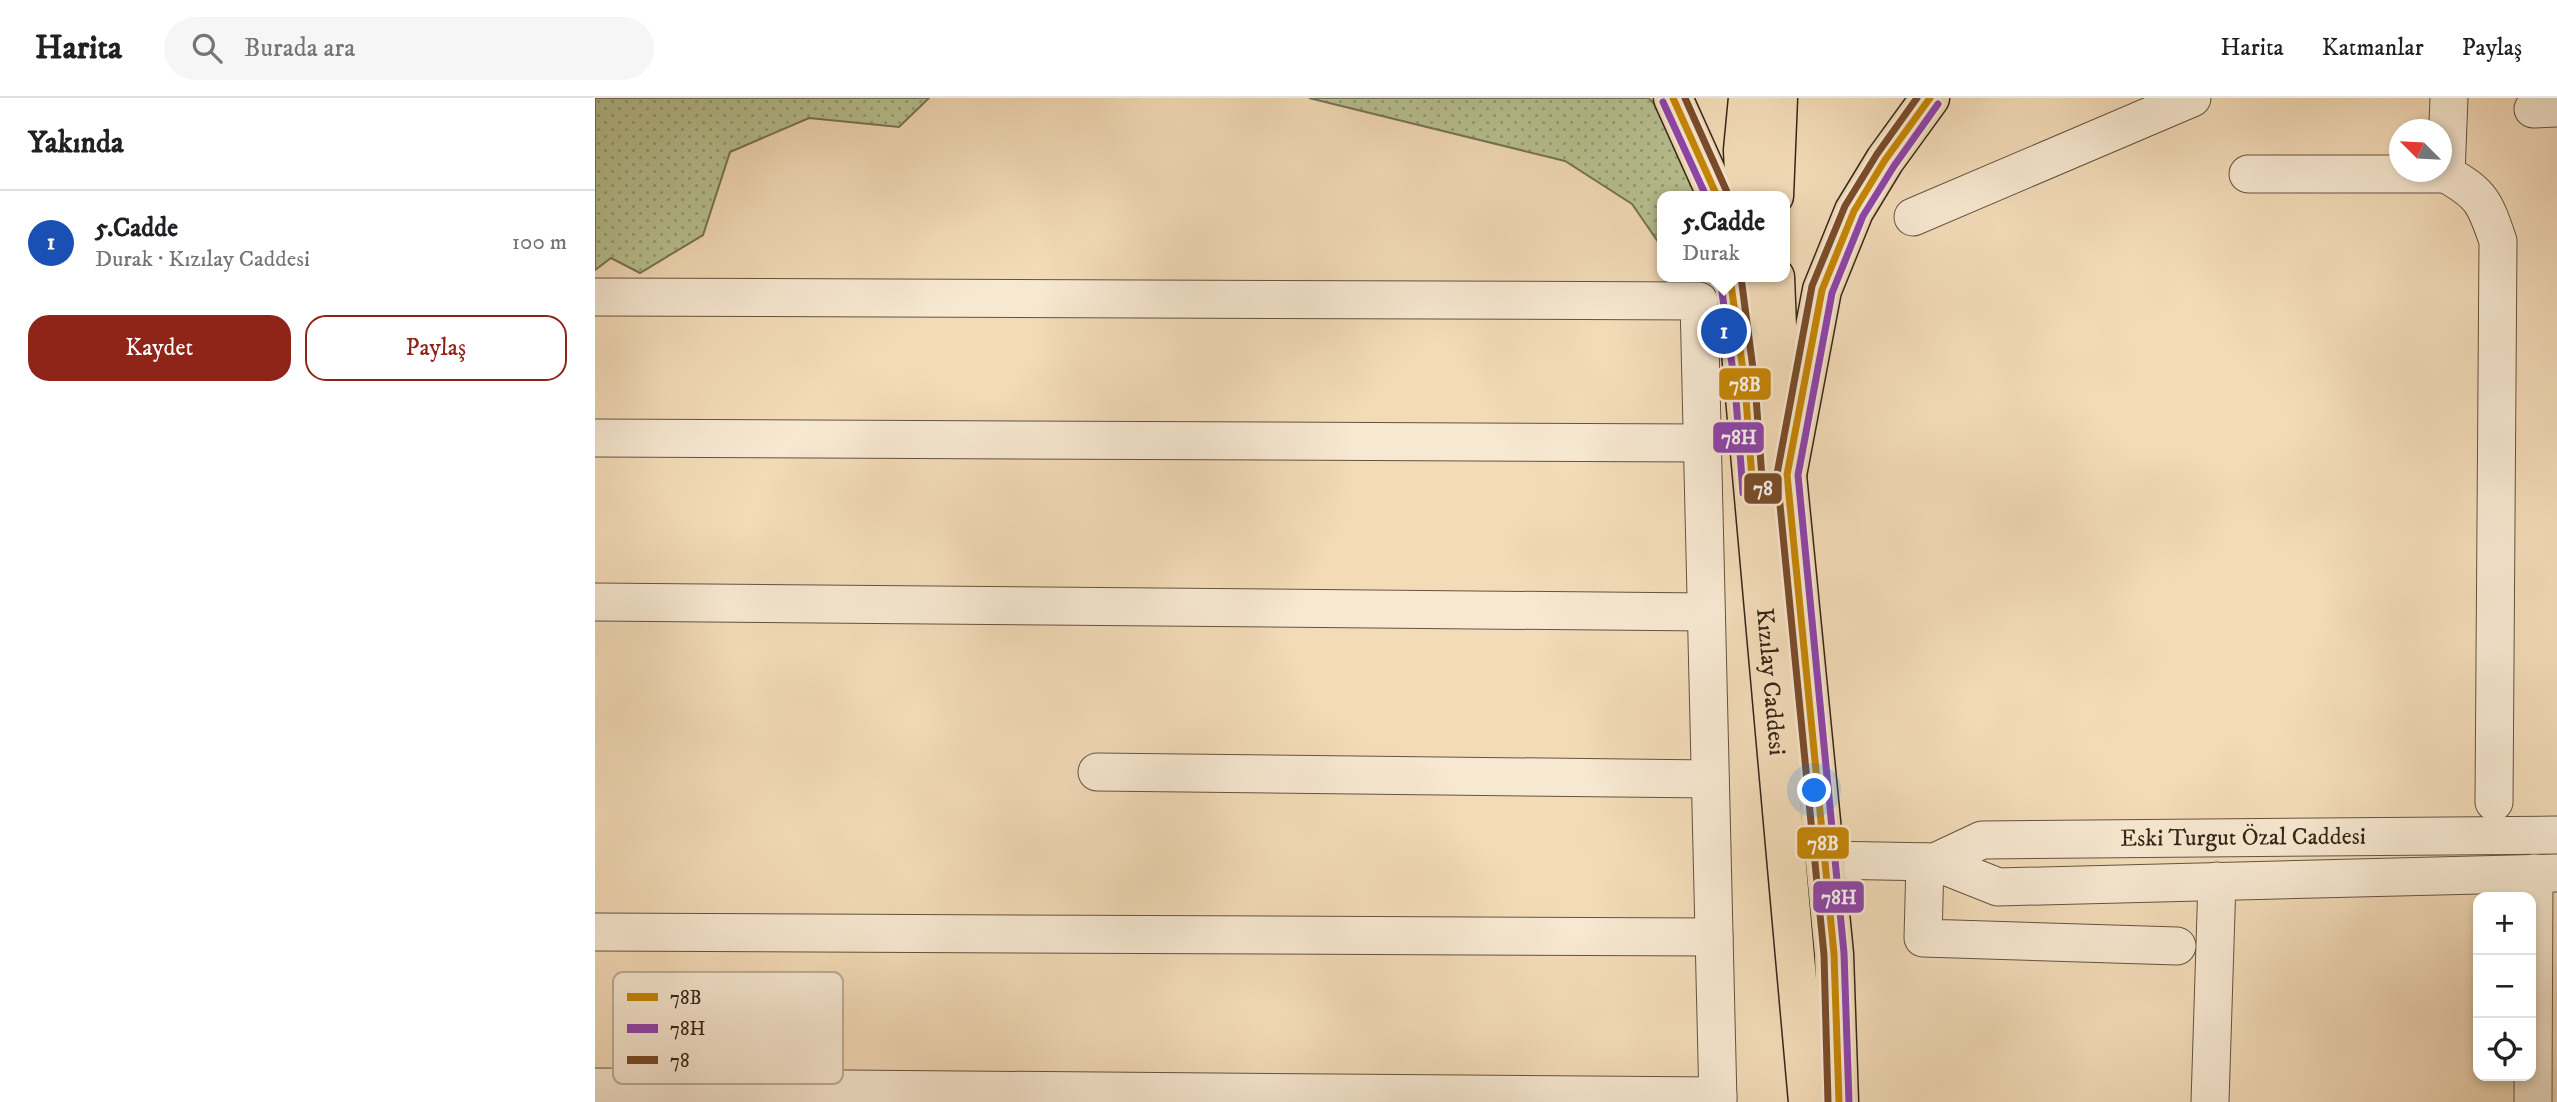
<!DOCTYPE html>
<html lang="tr">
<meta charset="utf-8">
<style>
:root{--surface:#fff;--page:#f6f6f6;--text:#202124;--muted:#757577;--line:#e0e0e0;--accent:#8f2418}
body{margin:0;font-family:"IM FELL DW Pica",serif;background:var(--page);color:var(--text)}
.controls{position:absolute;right:21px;bottom:21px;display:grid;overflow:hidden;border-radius:14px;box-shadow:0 4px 10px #0003}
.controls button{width:63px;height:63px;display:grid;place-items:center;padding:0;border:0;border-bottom:2px solid var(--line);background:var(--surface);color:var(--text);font:35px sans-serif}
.compass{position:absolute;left:1794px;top:21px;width:63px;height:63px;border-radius:50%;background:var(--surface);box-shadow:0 4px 10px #0003;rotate:294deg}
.you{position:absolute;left:1220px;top:693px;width:24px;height:24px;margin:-18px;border:5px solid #fff;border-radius:50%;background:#1a73e8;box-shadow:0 0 0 10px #1a73e833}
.badge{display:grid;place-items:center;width:46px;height:46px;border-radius:50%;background:var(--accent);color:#fff;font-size:23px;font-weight:700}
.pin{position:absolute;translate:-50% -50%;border:4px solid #fff;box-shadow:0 2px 7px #0006}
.popup{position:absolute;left:1062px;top:93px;width:133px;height:91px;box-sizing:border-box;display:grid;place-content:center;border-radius:14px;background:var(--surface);filter:drop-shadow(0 2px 5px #0005);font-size:23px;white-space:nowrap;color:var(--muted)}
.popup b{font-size:26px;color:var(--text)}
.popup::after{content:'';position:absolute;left:50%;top:100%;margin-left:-14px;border:14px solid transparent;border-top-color:var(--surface)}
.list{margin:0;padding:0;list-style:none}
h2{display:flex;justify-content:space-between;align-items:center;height:91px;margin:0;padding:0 28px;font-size:30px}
h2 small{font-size:23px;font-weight:400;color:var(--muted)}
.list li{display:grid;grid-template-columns:46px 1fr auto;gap:21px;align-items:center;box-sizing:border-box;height:105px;padding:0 28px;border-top:2px solid var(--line)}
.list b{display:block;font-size:26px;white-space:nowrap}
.list p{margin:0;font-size:23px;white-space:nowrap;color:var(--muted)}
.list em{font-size:23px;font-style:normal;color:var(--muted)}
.actions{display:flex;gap:14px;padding:21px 28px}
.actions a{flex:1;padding:16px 0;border:2px solid var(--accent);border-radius:21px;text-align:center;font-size:24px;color:var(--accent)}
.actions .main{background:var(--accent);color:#fff}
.icon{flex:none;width:38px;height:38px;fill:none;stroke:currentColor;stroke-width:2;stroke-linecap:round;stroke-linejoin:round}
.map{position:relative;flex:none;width:1962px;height:1004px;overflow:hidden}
header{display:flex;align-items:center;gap:42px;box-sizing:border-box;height:98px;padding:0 35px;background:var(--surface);border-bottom:2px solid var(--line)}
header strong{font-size:33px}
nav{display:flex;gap:38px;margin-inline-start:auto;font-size:24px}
.search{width:490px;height:63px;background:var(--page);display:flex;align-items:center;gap:18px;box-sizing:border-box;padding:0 24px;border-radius:38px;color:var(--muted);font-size:26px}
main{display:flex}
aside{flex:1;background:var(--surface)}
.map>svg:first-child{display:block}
.grass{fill:url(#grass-dots);stroke:#767455;stroke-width:2}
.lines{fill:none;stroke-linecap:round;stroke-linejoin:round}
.minor-casing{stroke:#645341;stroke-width:39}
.major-casing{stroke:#342619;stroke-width:41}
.highway-casing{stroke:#342619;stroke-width:41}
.minor{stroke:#f7e8d1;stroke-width:37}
.major{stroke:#f3dbb8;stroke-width:38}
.highway{stroke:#f3dbb8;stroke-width:38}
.bus-1-casing{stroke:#f7e8d1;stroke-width:12}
.bus-2-casing{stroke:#f7e8d1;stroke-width:12}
.bus-3-casing{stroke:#f7e8d1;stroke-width:12}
.bus-1{stroke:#c68606;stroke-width:7}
.bus-2{stroke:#8e44ad;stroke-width:7}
.bus-3{stroke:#7a4b2a;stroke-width:7}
.labels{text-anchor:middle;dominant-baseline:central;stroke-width:5;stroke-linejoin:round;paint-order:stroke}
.street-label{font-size:24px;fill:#342619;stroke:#f7e8d1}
.key{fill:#f7e8d1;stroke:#bcae9a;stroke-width:2}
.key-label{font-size:19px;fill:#342619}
.line-badge{stroke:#f7e8d1;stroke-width:2.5}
.badge-label{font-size:19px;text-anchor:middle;font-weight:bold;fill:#fff}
</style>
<header>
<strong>Harita</strong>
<div class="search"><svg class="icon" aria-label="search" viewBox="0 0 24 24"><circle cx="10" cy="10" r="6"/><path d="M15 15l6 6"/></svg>Burada ara</div>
<nav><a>Harita</a><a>Katmanlar</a><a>Paylaş</a></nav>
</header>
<main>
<aside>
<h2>Yakında<small></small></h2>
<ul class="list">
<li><span class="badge" style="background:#1a4fb4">1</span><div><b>5.Cadde</b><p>Durak · Kızılay Caddesi</p></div><em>100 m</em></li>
</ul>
<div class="actions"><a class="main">Kaydet</a><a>Paylaş</a></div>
</aside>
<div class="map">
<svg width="1962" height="1004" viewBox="0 0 1962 1004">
<defs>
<pattern id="grass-dots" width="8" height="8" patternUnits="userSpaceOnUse" patternTransform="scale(1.75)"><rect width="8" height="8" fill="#b8c191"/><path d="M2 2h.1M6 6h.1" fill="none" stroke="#969d76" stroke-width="1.8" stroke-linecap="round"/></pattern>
</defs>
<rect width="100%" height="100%" fill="#f3dbb8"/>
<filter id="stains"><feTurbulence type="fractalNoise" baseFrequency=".00286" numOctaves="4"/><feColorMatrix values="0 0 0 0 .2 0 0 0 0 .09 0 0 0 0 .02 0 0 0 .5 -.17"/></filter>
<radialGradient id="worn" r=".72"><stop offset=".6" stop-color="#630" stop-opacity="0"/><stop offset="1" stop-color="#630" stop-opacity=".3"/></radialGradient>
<g class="grass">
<path d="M0,0H334L304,29L214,20L135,54L108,137L45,175L16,160L0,172Z"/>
<path d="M714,0H1054L1088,40L1112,98H1068V151L1037,106L970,63Z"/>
</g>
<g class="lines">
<g class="minor-casing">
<g id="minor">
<path d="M1854,0L1851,76C1887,96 1890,105 1903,143L1899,704"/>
<path d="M1938,11L1962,10"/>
<path d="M1653,76H1851"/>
<path d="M1318,119L1597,0"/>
<path d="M0,199L1104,203L1123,1004"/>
<path d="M0,340L1107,345"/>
<path d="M0,504L1111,514"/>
<path d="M502,674L1115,681"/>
<path d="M1230,762L1340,764L1403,789L1962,775"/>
<path d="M1330,764L1328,840L1582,848"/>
<path id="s1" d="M1340,764L1387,742L1962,737"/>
<path d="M0,834L1119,839"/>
<path d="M0,989L1123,998"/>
<path d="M1615,1004L1622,783"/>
<path d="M1938,1004L1939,775"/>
</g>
</g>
<g class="major-casing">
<g id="major">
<path d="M1078,0L1122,98"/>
<path id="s2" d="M1146,254L1213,1004"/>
<path d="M1244,1004L1239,856L1192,377L1227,192L1259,113L1290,62L1335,0"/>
</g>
</g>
<g class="highway-casing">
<g id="highway">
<path d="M1150,98L1148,52L1153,0"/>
<path d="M1179,98L1183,0"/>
<path d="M1180,179L1185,302L1192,377"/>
<path d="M1150,287L1151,179"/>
</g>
</g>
<use href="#minor" class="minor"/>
<use href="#major" class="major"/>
<use href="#highway" class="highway"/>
<g class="bus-1-casing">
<g id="bus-1">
<path d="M1078,0L1122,98"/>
<path d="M1135,179L1150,287L1158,394"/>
<path d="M1244,1004L1239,856L1192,377L1227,192L1259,113L1290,62L1335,0"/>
</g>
</g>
<g class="bus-2-casing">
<g id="bus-2">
<path d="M1068,4L1111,98"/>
<path d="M1125,180L1140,288L1148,395"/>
<path d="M1254,1004L1249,855L1203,377L1237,195L1268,118L1299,68L1343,6"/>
</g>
</g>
<g class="bus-3-casing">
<g id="bus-3">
<path d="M1090,0L1132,94"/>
<path d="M1146,179L1160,286L1168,393"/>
<path d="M1233,1004L1229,857L1182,376L1217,188L1250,108L1282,56L1322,0"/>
</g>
</g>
<use href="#bus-1" class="bus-1"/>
<use href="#bus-2" class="bus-2"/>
<use href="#bus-3" class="bus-3"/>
</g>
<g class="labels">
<g class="street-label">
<text stroke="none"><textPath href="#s2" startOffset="331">Kızılay Caddesi</textPath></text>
<text stroke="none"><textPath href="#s1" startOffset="313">Eski Turgut Özal Caddesi</textPath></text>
</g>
</g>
<rect x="18" y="874" width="230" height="112" rx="10" class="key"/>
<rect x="32" y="895" width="31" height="8" fill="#c68606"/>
<rect x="32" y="926" width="31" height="9" fill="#8e44ad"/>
<rect x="32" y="958" width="31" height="8" fill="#7a4b2a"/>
<g class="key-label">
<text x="75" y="906">78B</text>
<text x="75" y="937">78H</text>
<text x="75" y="969">78</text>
</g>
<g class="line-badge">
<rect x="1123" y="269" width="54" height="34" rx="7" fill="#c68606"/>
<rect x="1117" y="323" width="53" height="33" rx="7" fill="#8e44ad"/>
<rect x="1148" y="374" width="40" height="33" rx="7" fill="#7a4b2a"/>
<rect x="1201" y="728" width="54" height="34" rx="7" fill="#c68606"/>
<rect x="1217" y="782" width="53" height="34" rx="7" fill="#8e44ad"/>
</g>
<g class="badge-label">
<text x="1150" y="293">78B</text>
<text x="1144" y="346">78H</text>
<text x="1168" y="397">78</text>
<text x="1228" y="752">78B</text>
<text x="1244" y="806">78H</text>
</g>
<rect width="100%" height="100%" filter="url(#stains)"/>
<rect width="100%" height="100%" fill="url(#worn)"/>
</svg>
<div class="controls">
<button>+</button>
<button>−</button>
<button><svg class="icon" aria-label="locate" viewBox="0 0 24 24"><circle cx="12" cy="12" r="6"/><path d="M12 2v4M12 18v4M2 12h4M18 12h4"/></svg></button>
</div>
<svg class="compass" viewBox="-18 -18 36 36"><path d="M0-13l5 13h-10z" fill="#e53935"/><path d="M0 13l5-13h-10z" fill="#757577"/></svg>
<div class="you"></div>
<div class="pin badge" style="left:1129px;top:233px;background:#1a4fb4">1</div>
<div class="popup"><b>5.Cadde</b>Durak</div>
</div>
</main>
